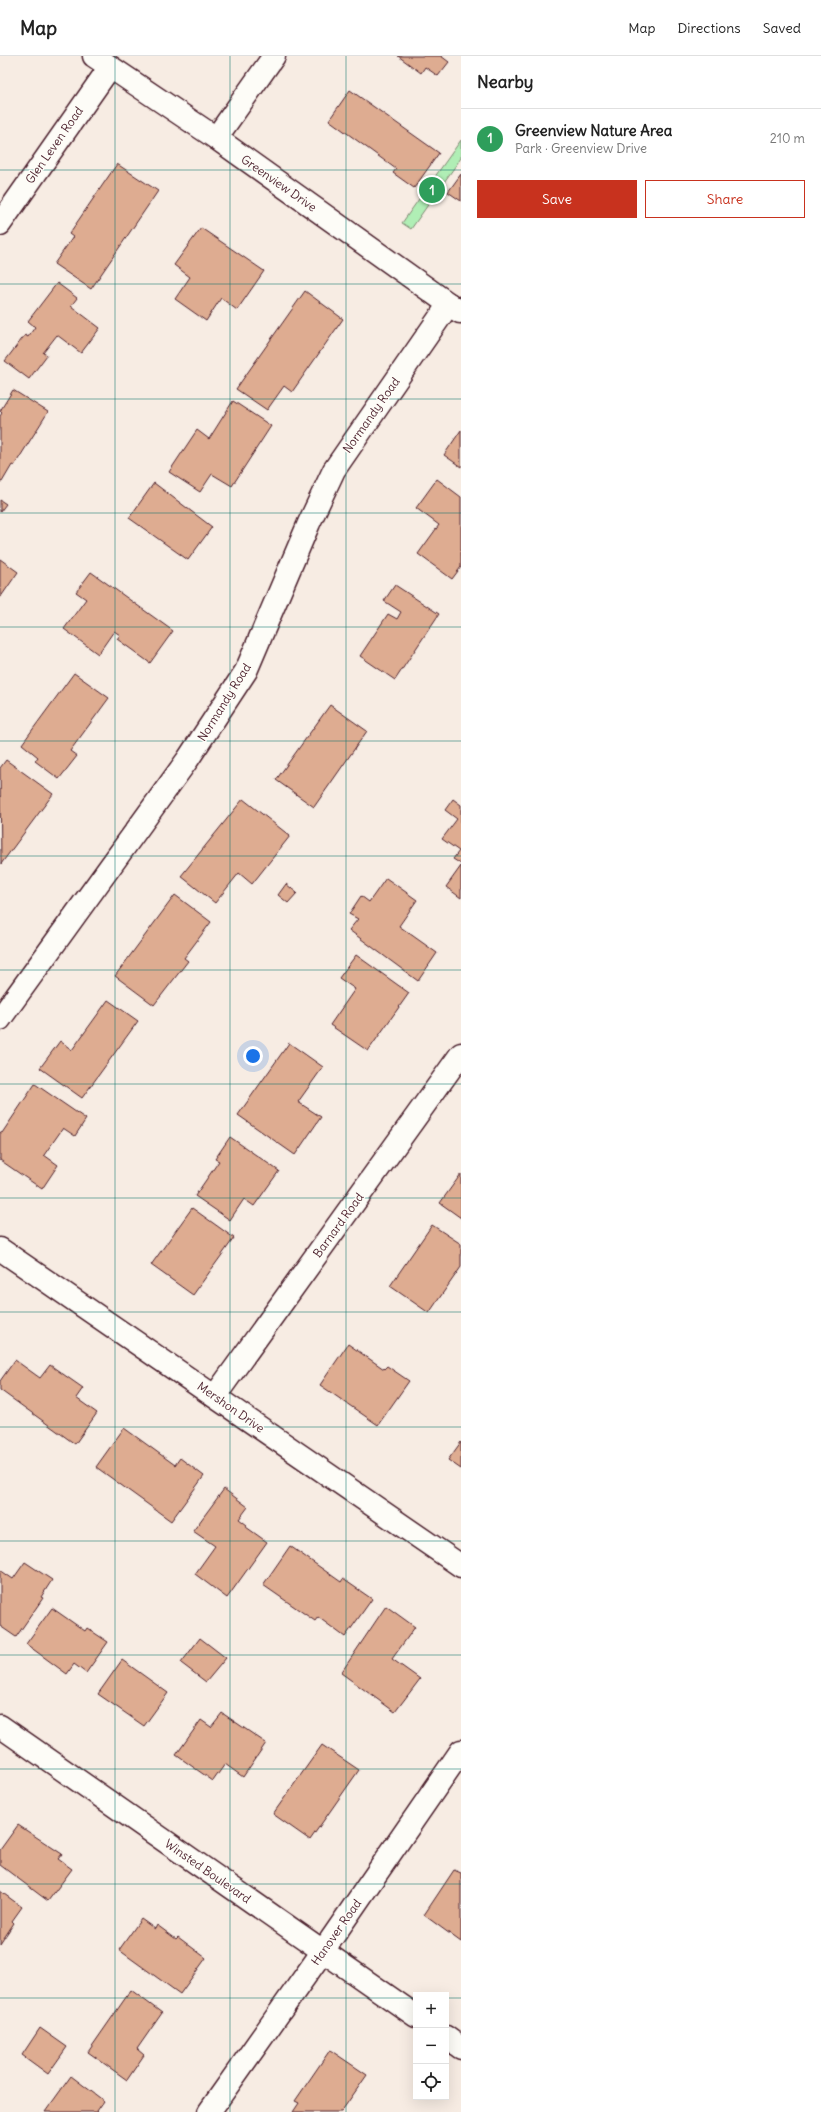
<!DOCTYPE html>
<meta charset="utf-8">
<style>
:root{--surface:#fff;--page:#f6f6f6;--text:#222;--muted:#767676;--line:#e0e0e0;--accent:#c8321e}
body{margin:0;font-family:Delius,sans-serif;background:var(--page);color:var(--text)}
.controls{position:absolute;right:12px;bottom:12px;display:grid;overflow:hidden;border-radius:0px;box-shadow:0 4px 16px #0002}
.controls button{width:36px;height:36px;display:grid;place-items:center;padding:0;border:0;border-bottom:1px solid var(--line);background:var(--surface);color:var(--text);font:20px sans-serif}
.you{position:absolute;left:253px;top:1000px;width:14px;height:14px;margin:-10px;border:3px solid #fff;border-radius:50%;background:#1a73e8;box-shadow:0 0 0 6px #1a73e833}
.badge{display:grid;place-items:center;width:26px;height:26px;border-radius:50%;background:var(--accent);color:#fff;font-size:13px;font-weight:700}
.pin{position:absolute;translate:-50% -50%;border:2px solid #fff;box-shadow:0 1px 4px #0006}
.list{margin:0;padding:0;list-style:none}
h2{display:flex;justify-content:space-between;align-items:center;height:52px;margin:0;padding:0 16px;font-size:17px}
h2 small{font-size:13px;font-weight:400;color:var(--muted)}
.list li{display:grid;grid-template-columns:26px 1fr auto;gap:12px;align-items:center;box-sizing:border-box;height:60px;padding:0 16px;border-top:1px solid var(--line)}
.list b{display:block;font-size:15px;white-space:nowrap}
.list p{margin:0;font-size:13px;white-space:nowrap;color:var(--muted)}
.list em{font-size:13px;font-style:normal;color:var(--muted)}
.actions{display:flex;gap:8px;padding:12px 16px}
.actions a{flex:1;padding:9px 0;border:1px solid var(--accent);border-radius:0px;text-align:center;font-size:14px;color:var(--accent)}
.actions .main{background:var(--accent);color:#fff}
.icon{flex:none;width:22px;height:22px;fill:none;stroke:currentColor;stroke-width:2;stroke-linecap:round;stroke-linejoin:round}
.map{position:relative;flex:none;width:461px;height:2056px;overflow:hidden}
header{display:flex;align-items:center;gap:24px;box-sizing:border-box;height:56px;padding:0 20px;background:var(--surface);border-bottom:1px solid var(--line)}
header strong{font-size:19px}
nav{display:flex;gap:22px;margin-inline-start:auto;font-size:14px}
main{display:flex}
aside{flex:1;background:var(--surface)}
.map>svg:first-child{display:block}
.green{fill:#b0eeb5;stroke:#7d8670}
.building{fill:#deac91;stroke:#4a1f2b}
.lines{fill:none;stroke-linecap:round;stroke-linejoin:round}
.street-casing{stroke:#4a1f2b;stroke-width:25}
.street{stroke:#fdfcf7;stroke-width:22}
.grid{fill:none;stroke:#0f766e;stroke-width:1;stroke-opacity:0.55}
.labels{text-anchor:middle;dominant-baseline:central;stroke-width:3;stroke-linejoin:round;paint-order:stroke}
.street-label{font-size:12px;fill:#4a1f2b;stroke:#fdfcf7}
</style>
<header>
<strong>Map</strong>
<nav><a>Map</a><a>Directions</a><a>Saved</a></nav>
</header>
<main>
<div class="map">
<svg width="461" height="2056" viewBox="0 0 461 2056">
<rect width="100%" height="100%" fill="#f7ece3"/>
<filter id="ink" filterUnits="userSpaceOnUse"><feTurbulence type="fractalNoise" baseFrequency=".025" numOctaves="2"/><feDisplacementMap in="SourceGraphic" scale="8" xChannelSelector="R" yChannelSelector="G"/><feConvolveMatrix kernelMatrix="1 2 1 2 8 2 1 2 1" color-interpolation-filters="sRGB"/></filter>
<g filter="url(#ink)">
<path class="green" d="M461,84V102L411,173L402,167Z"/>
<g class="building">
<path d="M398,0H441L449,6L438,20L425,11L421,17Z"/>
<path d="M350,34L439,97L414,132L393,117L396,113L329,64Z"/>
<path d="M117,108L158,135L91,233L54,208L73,181L69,178Z"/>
<path d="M461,118V145L448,136Z"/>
<path d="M201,172L264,215L237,254L221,242L206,265L175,243L190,221L174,209Z"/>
<path d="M57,227L77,242L71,250L100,272L81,297L57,279L43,297L47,299L29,323L5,305L25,279L28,281L35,271L28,265Z"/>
<path d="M305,235L343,263L292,336L284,330L267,354L236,333Z"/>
<path d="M13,334L48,356L14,410L12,409L2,426L0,425V360L2,357L0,355Z"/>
<path d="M233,345L271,370L232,430L212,418L200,436L169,416L197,374L209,383Z"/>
<path d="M461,374V411L444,399Z"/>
<path d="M437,423L461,441V511L452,523L418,498L439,469L416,452Z"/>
<path d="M154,427L212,471L188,504L129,462Z"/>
<path d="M0,444L6,448L0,456Z"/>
<path d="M0,503L18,516L0,542Z"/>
<path d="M91,516L173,575L150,607L117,583L120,579L114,575L98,598L64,573L86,543L76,536Z"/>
<path d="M395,529L439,558L395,624L360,600L388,558L397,563L401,556L384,545Z"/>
<path d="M74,617L109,642L70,695L77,700L59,723L35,705L38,701L22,688Z"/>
<path d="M330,649L367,675L314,751L276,724Z"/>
<path d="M6,704L53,738L1,808L0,712Z"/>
<path d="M243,743L290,780L252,828L239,817L215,847L181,820Z"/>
<path d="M453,743L461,749V808L453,803L459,795L442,783L457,763L445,754Z"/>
<path d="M461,810V842L446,831Z"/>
<path d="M386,822L417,844L399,870L437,897L418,925L349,874L358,863L349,858L361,840L369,846Z"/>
<path d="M286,828L297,837L288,847L278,839Z"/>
<path d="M175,839L211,866L184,902L188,905L154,949L115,920Z"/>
<path d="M356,899L409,937L368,995L330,969L355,933L339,922Z"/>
<path d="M108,944L138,965L82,1042L40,1012L60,985L72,994Z"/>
<path d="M289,987L323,1011L298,1046L321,1061L295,1099L238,1059Z"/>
<path d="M35,1028L86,1063L75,1080L63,1072L44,1099L58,1109L42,1133L0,1104V1076L2,1077Z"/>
<path d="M230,1081L279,1115L254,1150L244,1143L230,1164L195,1140L219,1105L215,1103Z"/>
<path d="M461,1118V1162L440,1147Z"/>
<path d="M192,1152L234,1182L193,1239L151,1209Z"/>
<path d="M432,1169L461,1188V1211L429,1257L390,1230Z"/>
<path d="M348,1288L384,1313L387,1310L409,1325L378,1369L320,1329Z"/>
<path d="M15,1304L40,1322L50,1309L83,1332L76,1342L97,1357L75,1388L0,1334V1325Z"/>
<path d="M124,1372L175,1409L180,1402L204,1420L171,1465L96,1411Z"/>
<path d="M461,1386V1413L448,1404Z"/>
<path d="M224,1433L248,1451L239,1463L247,1469L246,1471L267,1486L227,1542L195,1518L215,1490L193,1475Z"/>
<path d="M290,1490L341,1526L343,1523L372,1543L345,1581L318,1561L315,1565L263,1529Z"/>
<path d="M25,1506L52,1524L41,1541L43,1542L16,1581L0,1570V1514L13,1523Z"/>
<path d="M386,1550L415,1571L392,1603L420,1623L395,1656L341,1617Z"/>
<path d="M52,1552L85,1575L87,1572L108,1586L86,1617L74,1608L67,1618L26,1588Z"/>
<path d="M200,1582L226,1602L206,1626L181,1607Z"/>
<path d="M122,1604L168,1637L144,1670L98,1638Z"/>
<path d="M222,1657L266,1687L243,1721L225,1708L213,1725L176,1699L201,1664L211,1671Z"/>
<path d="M322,1689L359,1714L310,1784L273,1758Z"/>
<path d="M18,1769L62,1798L58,1803L72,1813L48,1845L0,1809V1794Z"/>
<path d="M454,1814L461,1817V1886L424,1859Z"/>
<path d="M0,1835L22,1851L12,1865L14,1867L0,1888Z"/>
<path d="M141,1863L155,1873L157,1869L176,1883L178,1881L206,1902L180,1938L119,1894Z"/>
<path d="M131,1934L162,1957L137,1993L144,1999L127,2024L88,1996Z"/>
<path d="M40,1972L67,1991L48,2018L22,1999Z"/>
<path d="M330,1994L367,2019L341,2056H293L299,2047L295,2045Z"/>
<path d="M71,2020L104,2045L97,2055L98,2056H45Z"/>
</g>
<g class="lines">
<g class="street-casing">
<g id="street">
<path d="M94,0L216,82L460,256"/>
<path d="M216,82L274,0"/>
<path d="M0,168L110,11"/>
<path d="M0,963L188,703L246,615L309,467L334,414L449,248"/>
<path d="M0,1193L461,1510"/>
<path d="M215,1340L461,998"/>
<path d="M0,1670L416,1960"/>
<path d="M446,1981L461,1992"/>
<path d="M209,2056L323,1895L461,1695"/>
</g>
</g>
<use href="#street" class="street"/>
</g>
</g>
<path class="grid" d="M115,0V2056M230,0V2056M346,0V2056M0,114H461M0,228H461M0,343H461M0,457H461M0,571H461M0,685H461M0,800H461M0,914H461M0,1028H461M0,1142H461M0,1256H461M0,1371H461M0,1485H461M0,1599H461M0,1713H461M0,1828H461M0,1942H416M446,1942H461"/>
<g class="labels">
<g class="street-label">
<text transform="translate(54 89) rotate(-55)">Glen Leven Road</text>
<text transform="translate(279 127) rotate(35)">Greenview Drive</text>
<text transform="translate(371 359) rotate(-55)">Normandy Road</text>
<text transform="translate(224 646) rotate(-58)">Normandy Road</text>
<text transform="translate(338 1169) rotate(-54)">Barnard Road</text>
<text transform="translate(231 1351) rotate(35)">Mershon Drive</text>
<text transform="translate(208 1815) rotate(35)">Winsted Boulevard</text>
<text transform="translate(336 1876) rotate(-55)">Hanover Road</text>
</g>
</g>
</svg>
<div class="controls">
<button>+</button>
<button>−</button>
<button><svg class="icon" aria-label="locate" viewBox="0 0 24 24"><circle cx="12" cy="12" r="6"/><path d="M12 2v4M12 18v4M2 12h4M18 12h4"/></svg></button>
</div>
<div class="you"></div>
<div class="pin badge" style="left:432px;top:134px;background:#2e9e5b">1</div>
</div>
<aside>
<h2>Nearby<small></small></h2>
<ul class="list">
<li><span class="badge" style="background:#2e9e5b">1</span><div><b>Greenview Nature Area</b><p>Park · Greenview Drive</p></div><em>210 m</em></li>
</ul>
<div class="actions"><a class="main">Save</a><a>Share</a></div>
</aside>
</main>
